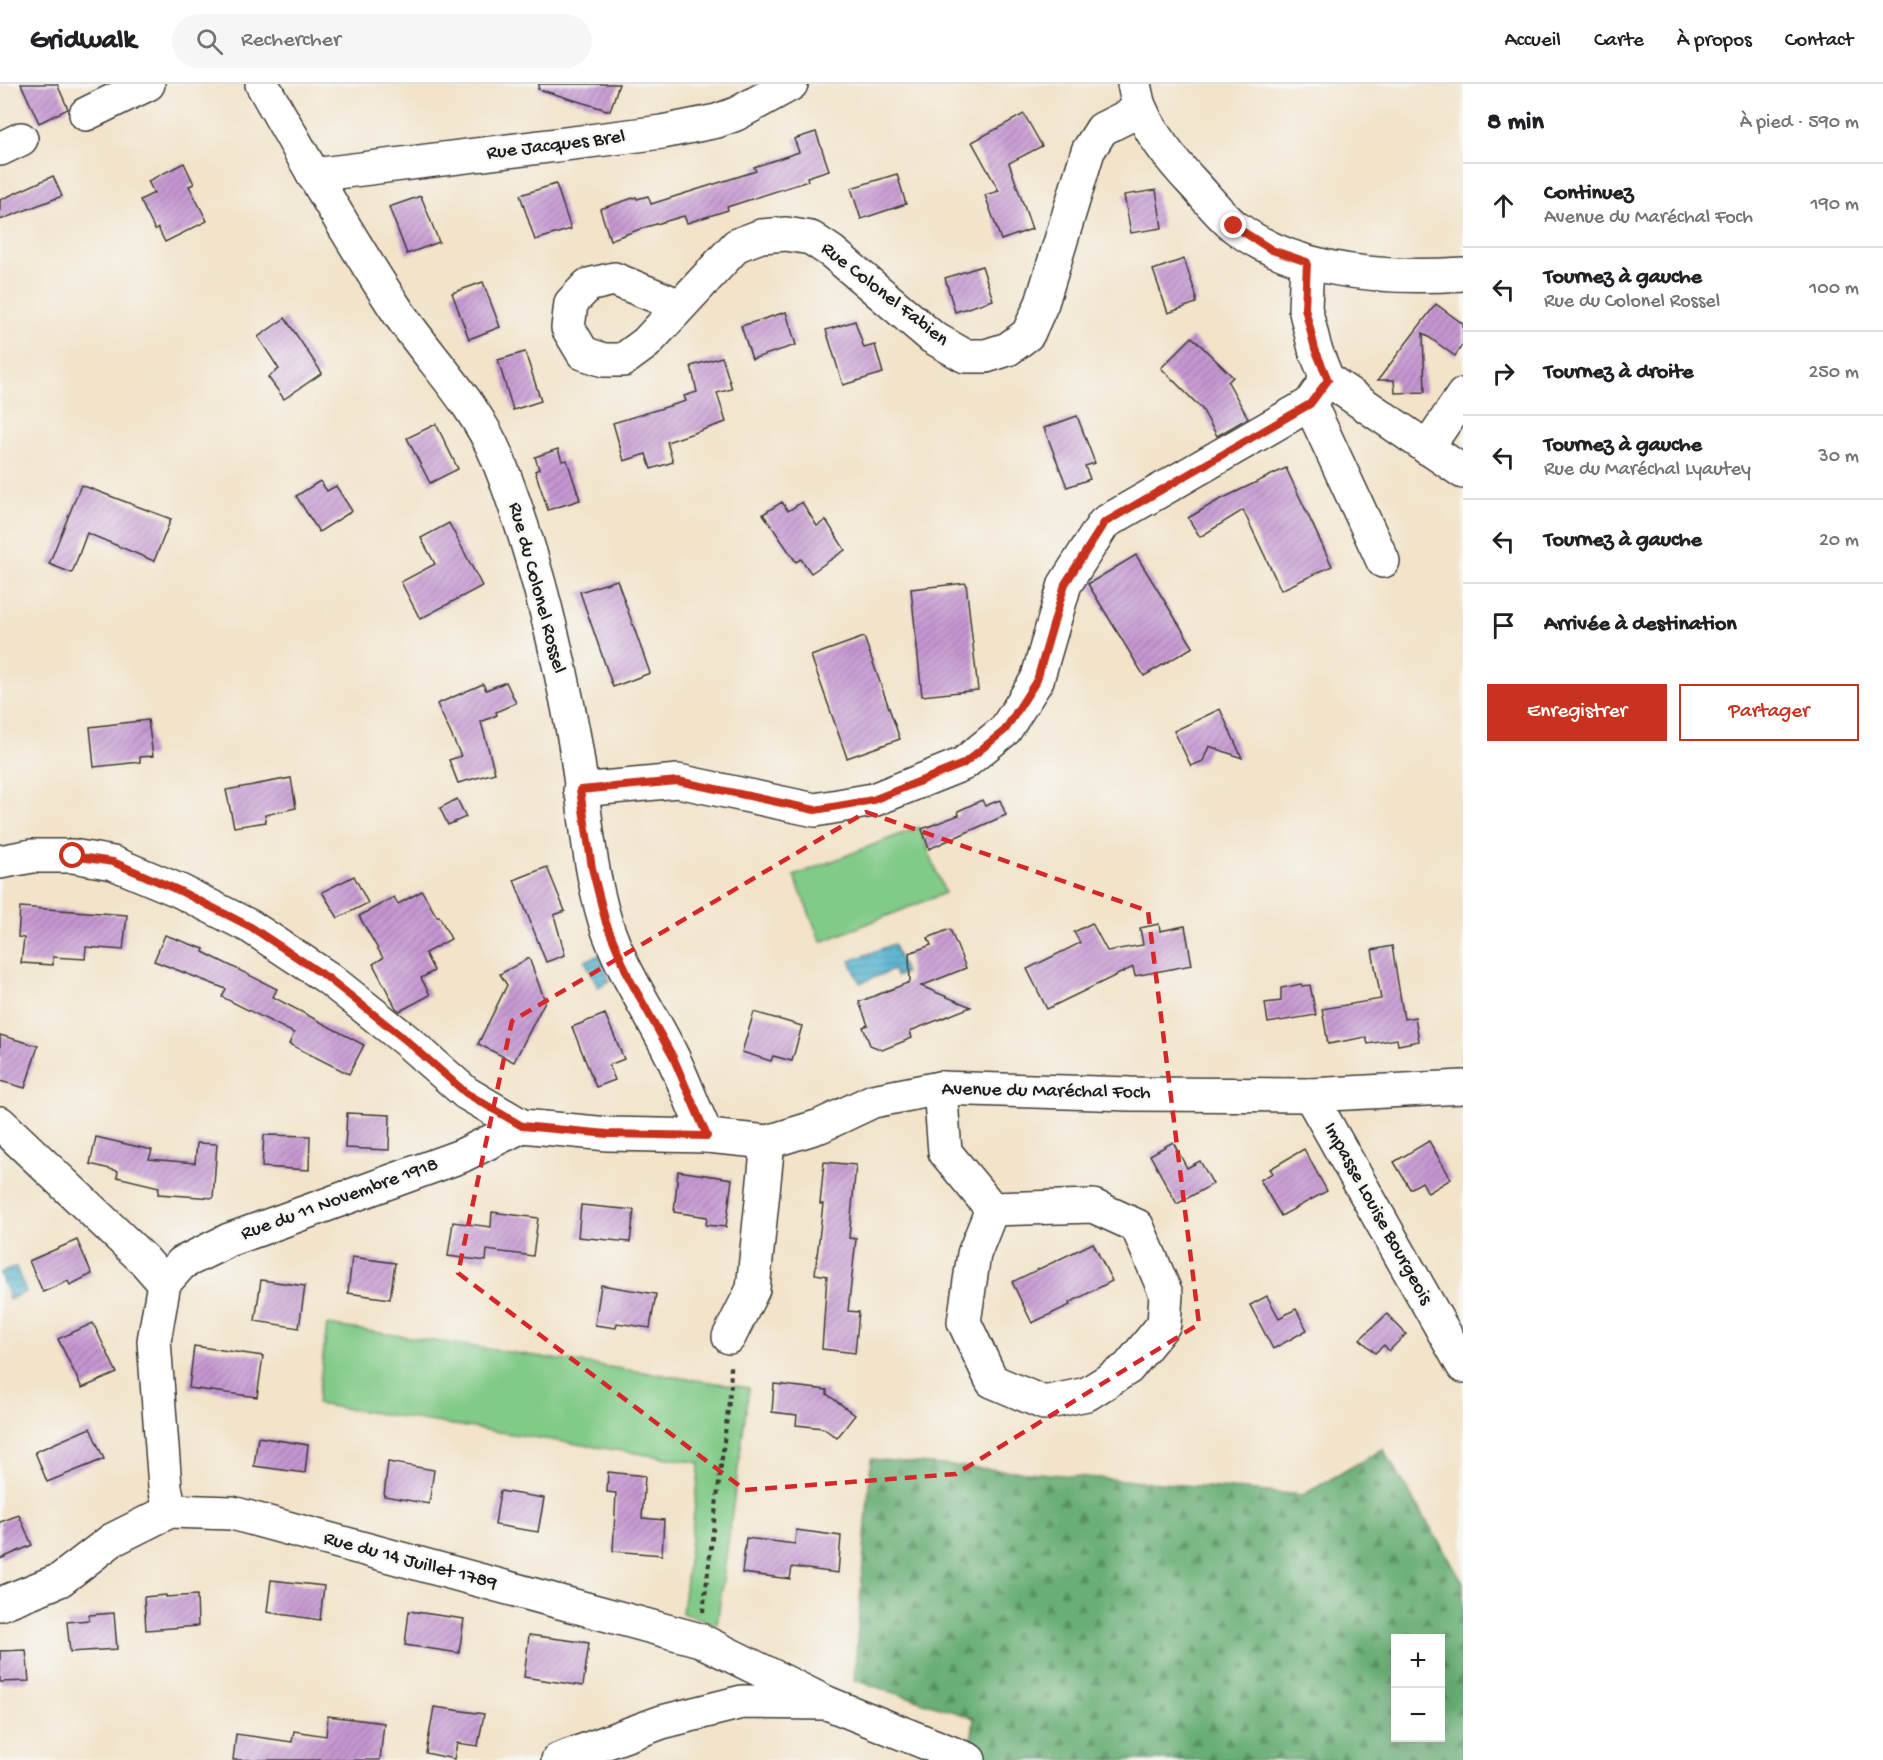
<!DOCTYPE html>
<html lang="fr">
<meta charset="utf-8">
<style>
:root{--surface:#fff;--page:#f6f6f6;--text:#202124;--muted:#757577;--line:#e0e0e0;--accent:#c8321e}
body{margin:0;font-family:"Gochi Hand",sans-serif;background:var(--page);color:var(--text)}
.controls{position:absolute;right:18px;bottom:18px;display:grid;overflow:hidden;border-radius:0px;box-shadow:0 6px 24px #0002}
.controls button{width:54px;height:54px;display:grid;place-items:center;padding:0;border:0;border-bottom:2px solid var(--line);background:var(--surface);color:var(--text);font:30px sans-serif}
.stop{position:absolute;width:18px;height:18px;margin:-14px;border:4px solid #c8321e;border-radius:50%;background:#fff}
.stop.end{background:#c8321e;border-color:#fff;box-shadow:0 2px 6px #0008}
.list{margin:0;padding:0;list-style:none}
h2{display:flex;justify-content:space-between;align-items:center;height:78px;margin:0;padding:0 24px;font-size:26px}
h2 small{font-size:20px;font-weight:400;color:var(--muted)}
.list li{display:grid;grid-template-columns:39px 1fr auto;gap:18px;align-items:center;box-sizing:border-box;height:84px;padding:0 24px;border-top:2px solid var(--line)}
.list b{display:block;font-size:22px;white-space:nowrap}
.list p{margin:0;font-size:20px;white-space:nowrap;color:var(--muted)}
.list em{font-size:20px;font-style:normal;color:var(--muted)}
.actions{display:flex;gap:12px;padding:18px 24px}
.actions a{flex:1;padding:14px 0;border:2px solid var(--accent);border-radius:0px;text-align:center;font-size:21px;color:var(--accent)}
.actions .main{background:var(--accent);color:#fff}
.icon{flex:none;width:33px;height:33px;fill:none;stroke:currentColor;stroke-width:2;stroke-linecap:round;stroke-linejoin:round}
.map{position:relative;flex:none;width:1463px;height:1676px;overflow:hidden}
header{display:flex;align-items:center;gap:36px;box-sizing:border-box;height:84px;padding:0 30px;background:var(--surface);border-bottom:2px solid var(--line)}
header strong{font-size:28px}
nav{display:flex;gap:33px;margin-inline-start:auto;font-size:21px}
.search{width:420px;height:54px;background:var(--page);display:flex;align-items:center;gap:15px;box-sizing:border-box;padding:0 21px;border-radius:33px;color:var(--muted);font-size:22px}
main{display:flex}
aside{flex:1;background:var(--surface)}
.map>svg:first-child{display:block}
.forest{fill:url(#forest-firs);stroke:#426548;stroke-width:1.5;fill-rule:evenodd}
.park{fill:#81ca87;stroke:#4e7352;stroke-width:1.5}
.water{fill:url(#water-rules);stroke:#366676;stroke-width:1.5}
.building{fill:url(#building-hatch)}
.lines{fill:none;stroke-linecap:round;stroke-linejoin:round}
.minor-casing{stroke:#3c3a36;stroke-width:36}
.path{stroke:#3c3a36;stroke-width:4;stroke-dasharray:4.5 4.5;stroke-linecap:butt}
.minor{stroke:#fff;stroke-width:33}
.route{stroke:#c8321e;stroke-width:8}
.marked{fill:none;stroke:#d62828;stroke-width:4.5;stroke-dasharray:12 8;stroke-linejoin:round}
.labels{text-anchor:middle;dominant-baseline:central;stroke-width:4.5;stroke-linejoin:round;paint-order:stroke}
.street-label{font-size:20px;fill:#1c1c1c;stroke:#f6f6f2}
</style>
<header>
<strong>Gridwalk</strong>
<div class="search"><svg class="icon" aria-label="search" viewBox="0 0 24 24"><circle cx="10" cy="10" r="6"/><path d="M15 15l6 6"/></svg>Rechercher</div>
<nav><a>Accueil</a><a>Carte</a><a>À propos</a><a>Contact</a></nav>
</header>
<main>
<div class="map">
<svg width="1463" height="1676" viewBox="0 0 1463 1676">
<defs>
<pattern id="forest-firs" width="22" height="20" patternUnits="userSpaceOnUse" patternTransform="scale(1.5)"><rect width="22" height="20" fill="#68ae74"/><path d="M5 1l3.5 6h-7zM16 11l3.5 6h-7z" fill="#558d5e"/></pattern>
<pattern id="water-rules" width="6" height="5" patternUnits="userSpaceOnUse" patternTransform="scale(1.5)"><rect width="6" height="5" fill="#50b1cf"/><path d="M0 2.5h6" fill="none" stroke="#428fa7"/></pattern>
<pattern id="building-hatch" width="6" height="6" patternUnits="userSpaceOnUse" patternTransform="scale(1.5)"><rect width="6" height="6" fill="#c698d2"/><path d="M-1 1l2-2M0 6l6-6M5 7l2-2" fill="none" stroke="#a07baa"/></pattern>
</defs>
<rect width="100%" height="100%" fill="#f6f6f2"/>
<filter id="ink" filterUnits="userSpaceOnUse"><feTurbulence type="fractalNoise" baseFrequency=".0167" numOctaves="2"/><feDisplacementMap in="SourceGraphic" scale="12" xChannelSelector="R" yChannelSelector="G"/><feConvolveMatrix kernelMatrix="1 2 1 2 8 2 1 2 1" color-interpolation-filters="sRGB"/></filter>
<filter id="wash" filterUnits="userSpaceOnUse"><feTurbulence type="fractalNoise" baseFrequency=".008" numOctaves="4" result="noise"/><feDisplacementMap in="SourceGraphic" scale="24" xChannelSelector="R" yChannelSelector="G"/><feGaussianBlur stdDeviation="1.35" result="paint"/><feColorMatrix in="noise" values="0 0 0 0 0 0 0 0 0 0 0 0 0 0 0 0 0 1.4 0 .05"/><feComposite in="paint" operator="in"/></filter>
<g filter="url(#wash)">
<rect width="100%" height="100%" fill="#f2e3c9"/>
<path class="forest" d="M1383,1365L1463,1498V1676H969L974,1634L854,1596L871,1375L1303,1411ZM1396,1554H1440V1654H1396Z"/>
<g class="park">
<path d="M919,743L945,809L821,858L794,792Z"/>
<path d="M327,1241L749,1304L717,1540L682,1529L700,1379L317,1320Z"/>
</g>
<g class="water">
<path d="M894,860L905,889L896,893L893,886L860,899L850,877Z"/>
<path d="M599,871L610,897L598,903L585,877Z"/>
<path d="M16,1183L26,1208L9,1215L0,1189Z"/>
</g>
<g id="blocks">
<g class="building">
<path d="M21,0H57L68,25L39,39Z"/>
<path d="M539,0H619L610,27L538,5Z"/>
<path d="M1024,30L1042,62L1009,79L1032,145L1001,156L985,111L999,107L972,58Z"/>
<path d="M816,48L829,86L807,93L808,97L727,123L728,126L687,139L684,132L646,143L610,156L600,125L636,113L637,115L648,112L651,120L756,87L754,83L799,68L794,55Z"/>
<path d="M184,79L194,100L189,102L207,137L165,158L158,144L155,146L140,116L154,109L148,97Z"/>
<path d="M897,90L906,120L861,135L851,104Z"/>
<path d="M53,92L62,112L0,136V116Z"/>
<path d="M556,100L571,145L535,156L520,111Z"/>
<path d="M1156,106L1162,144L1131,149L1124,111Z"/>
<path d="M421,112L439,158L407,170L389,123Z"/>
<path d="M1184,175L1196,211V219L1168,229L1153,186Z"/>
<path d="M982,182L993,216L955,228L945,194Z"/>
<path d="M483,198L500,243L469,255L452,209Z"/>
<path d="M1436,220L1463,240V260L1455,272L1423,249L1425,308L1395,309L1394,296H1378Z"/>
<path d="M786,228L796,261L752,275L741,242Z"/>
<path d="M285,234L322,289L284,315L268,293L279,285L258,253Z"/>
<path d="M855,237L864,264L875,261L883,289L843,301L826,246Z"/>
<path d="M1192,253L1233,293L1228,298L1248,334L1217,352L1202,325L1161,284Z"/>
<path d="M525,268L541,317L513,326L498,276Z"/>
<path d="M722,273L732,305L717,309L726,338L667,358L673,378L651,385L646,370L624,377L613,339L686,317L684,312L697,308L691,282Z"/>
<path d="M1077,332L1095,379L1085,382L1090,395L1067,403L1044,344Z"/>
<path d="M436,340L458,385L430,399L407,354Z"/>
<path d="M558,365L562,377L567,376L580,416L548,426L535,387L539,385L535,373Z"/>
<path d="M1286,384L1332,482L1281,506L1243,426L1200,453L1188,434L1217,417Z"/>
<path d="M320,397L327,407L336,402L352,427L319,448L296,412Z"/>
<path d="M81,401L171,435L154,477L87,449L72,489L49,480Z"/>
<path d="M782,418L788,427L802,418L817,442L826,436L845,466L811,489L801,475L796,478L763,430Z"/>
<path d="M449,439L482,502L420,535L401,498L435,480L421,454Z"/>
<path d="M1136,471L1193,563L1144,592L1088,500Z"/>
<path d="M617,496L650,589L613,603L580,508Z"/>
<path d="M966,499L978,606L922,612L911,505Z"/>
<path d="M864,553L900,655L847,674L811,572Z"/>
<path d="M506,598L516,619L496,628L497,631L481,638L495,689L458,699L449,676L461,672L437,620L483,600L486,606Z"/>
<path d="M1220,625L1242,674L1209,662L1203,677L1191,682L1174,647Z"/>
<path d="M148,636L153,672L140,673V678L94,683L90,643Z"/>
<path d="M291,694L296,724L265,731L266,738L234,743L226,706Z"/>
<path d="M457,715L466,733L448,741L440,724Z"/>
<path d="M982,716L985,722L1000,716L1006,731L929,765L922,745L959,731L958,727Z"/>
<path d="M547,783L565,827L554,831L565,871L546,878L514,796Z"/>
<path d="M354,792L368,819L338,834L322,808Z"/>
<path d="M422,807L437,833L439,832L451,855L425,869L434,887L421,894L430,911L400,927L396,924L373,880L383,874L359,832L394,813L398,820Z"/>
<path d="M20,823L127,831L123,866L86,863L85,875L53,873V881L21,879L24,854L18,853Z"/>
<path d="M1092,839L1107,867L1143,861L1140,844L1159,840L1160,847L1185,842L1192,881L1135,892L1133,883L1047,925L1027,885L1080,859L1074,848Z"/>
<path d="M950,845L966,884L921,902L971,923L910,947L912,954L882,966L870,961L863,943L868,941L859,918L910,898L909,869L931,861L928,854Z"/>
<path d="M165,851L204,865L203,868L277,905L273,913L364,961L349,990L289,960L294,949L222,913L226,905L154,877Z"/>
<path d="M1392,862L1404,935L1415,933L1419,957L1398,961L1397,955L1368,960L1366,953L1328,960L1322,925L1381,915L1372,866Z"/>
<path d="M529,874L545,917L514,978L478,960L507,901L500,890Z"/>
<path d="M1301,900L1302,902L1310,901L1316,931L1268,939L1265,919L1281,917V904Z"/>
<path d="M754,928L802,942L792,977L773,972L771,977L742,968Z"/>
<path d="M605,930L624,975L609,981L615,996L596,1003L572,943Z"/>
<path d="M0,951L38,962L25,1004L0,997Z"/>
<path d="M347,1029L390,1031L389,1066L345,1064Z"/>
<path d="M264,1051L310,1052L309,1086L262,1083Z"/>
<path d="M96,1053L152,1066L149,1075L195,1079L197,1059L217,1060L213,1114L158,1110L159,1103L117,1093L118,1087L90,1080Z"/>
<path d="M1429,1057L1451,1095L1428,1109L1422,1098L1410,1105L1394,1078Z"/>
<path d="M1173,1058L1187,1084L1200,1077L1213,1100L1177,1120L1150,1071Z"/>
<path d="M1304,1065L1327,1107L1281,1132L1260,1096L1273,1089L1270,1085Z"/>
<path d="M824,1078L856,1081L849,1154L856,1155L848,1227L859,1228L855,1269L822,1265L827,1192L815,1190L823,1120H820Z"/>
<path d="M678,1087L732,1095L726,1143L706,1141L707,1133L674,1128Z"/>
<path d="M581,1121L634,1126L630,1158L578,1153Z"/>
<path d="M492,1128L538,1134L533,1172L487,1166L486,1177L448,1172L453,1138L491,1143Z"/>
<path d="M77,1156L92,1190L70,1201L68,1197L43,1208L29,1177Z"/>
<path d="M1093,1159L1112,1197L1069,1219L1070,1221L1032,1239L1012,1198Z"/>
<path d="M352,1173L395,1179L390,1215L348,1209Z"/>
<path d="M261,1196L305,1202L299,1244L255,1237Z"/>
<path d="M601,1201L656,1210L650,1244L617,1239L616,1244L595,1241Z"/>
<path d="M1267,1212L1279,1234L1296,1225L1307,1246L1273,1265L1250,1221Z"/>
<path d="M1387,1230L1406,1250L1389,1267L1384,1261L1375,1269L1360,1255Z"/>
<path d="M93,1239L117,1289L82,1304L58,1255Z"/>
<path d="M194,1262L263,1272L257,1313L189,1304Z"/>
<path d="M774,1300L827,1306V1310L855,1331L837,1354L823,1344L796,1341L797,1331L772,1328Z"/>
<path d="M90,1344L104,1375L47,1398L35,1368Z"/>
<path d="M258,1353L308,1361L305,1389L254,1382Z"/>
<path d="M388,1378L434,1386L429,1420L384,1412Z"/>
<path d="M608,1388L645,1392L642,1434L664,1436L662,1471L613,1467L616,1409L607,1408Z"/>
<path d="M500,1407L544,1414L538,1448L495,1441Z"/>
<path d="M19,1431L32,1461L0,1475V1438Z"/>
<path d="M796,1446L841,1452L838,1489L792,1483L790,1495L742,1489L746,1454L795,1460Z"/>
<path d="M271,1496L324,1502L320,1536L267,1528Z"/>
<path d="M166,1511V1513L197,1511L198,1542L146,1546L144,1513Z"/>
<path d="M409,1527L464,1535L459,1569L405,1561Z"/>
<path d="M114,1529L117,1565L70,1568L67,1538L89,1536V1531Z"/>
<path d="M529,1551L589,1559L583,1602L524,1593Z"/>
<path d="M26,1566L29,1597L0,1598V1567Z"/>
<path d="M434,1623L484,1630L478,1662L457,1659L454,1675L426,1669Z"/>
<path d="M328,1632L384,1639L380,1676H233L236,1650L292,1658L294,1647L326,1652Z"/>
</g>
</g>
</g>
<g filter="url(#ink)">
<use href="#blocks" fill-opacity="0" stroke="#3c3a36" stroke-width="1.5"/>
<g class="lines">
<g class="minor-casing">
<g id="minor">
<path d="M262,0C305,76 348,152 396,225C429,275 474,317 497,373C531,458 556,559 573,648C585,711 586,774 605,837C620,885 650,927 672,972C685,998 694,1026 707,1052"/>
<path d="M1134,0C1136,8 1137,19 1141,26C1152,52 1175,80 1194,100C1207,114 1220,131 1235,143C1297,190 1388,195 1463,190"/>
<path d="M86,30L148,0"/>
<path d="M0,65L21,55"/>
<path d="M313,91L662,48L717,37L736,30L791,0"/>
<path d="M1307,178L1305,224L1315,265L1327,295L1463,388"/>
<path d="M680,222L614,195L588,201L571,219L568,244L583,269L604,276H623L646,259L737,161L761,152L786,150L811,154L832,168L932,253L965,272H986L1008,265L1028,250L1042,219L1088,67L1102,45L1140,26"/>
<path d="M1310,320L1383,477"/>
<path d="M1427,364L1463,311"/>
<path d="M580,706L678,697L815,726L873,716L963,680L1005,646L1037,596L1065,500L1104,439L1310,320L1327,295"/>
<path d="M0,778L32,772H73L113,779L180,807L251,843L328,894L407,957L466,1009L522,1042L608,1050L707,1052L768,1058L820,1042L873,1017L940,1004L1130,1010L1310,1011L1463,1003"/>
<path d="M940,1004L945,1068L992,1125L1093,1122L1137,1142L1166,1210L1164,1240L1128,1284L1087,1310L1044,1319L992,1297L964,1238L974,1170L992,1125"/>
<path d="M1310,1011L1463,1282"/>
<path d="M0,1039L144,1176L164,1199"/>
<path d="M729,1253L753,1205L768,1058"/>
<path d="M170,1427L165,1403L154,1257L164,1199L182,1179L229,1156L461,1072L522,1042"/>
<path d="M0,1520L60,1496L112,1456L170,1427L232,1429L700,1556L827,1619"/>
<path d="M558,1676L662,1638L742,1618L827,1619L969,1676"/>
</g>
</g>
<path class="path" d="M703,1528L731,1301L730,1280"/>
<use href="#minor" class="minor"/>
</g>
</g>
<g class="lines" filter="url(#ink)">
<path class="route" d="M73,772L113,778L180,807L251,843L328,894L407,957L466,1009L522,1042L608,1050L707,1052L673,973L629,894L606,839L592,784L580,706L678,697L815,726L873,716L963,680L1005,646L1037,596L1065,500L1104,439L1310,320L1328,296L1315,265L1305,224L1307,178L1272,166L1234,142"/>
</g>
<path class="marked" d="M866,728L1148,827L1199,1240L956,1390L745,1406L458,1189L512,937Z"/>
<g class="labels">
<g class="street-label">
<text transform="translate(556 62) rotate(-7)">Rue Jacques Brel</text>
<text transform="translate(884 211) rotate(38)">Rue Colonel Fabien</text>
<text transform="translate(536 504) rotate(75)">Rue du Colonel Rossel</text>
<text transform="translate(1046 1008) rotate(1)">Avenue du Maréchal Foch</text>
<text transform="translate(340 1116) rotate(-20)">Rue du 11 Novembre 1918</text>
<text transform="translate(1377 1130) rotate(61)">Impasse Louise Bourgeois</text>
<text transform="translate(410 1478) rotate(15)">Rue du 14 Juillet 1789</text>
</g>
</g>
</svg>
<div class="controls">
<button>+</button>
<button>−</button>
</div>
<div class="stop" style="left:73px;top:772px"></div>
<div class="stop end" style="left:1234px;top:142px"></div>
</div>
<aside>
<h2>8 min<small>À pied · 590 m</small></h2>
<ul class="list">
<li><svg class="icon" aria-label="ahead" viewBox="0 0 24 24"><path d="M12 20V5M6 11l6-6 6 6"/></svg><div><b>Continuez</b><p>Avenue du Maréchal Foch</p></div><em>190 m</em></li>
<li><svg class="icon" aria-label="left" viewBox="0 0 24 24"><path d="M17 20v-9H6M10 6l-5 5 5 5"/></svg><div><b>Tournez à gauche</b><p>Rue du Colonel Rossel</p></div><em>100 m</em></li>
<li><svg class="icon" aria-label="right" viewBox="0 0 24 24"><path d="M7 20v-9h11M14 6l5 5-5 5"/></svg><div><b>Tournez à droite</b></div><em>250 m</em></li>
<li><svg class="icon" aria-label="left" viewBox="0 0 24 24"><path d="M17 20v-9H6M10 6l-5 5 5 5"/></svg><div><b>Tournez à gauche</b><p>Rue du Maréchal Lyautey</p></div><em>30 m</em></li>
<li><svg class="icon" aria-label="left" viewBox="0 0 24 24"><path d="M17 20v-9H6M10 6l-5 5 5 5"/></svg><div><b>Tournez à gauche</b></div><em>20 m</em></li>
<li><svg class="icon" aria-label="arrive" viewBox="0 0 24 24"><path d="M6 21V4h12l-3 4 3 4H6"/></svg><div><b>Arrivée à destination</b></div></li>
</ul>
<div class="actions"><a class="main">Enregistrer</a><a>Partager</a></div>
</aside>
</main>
